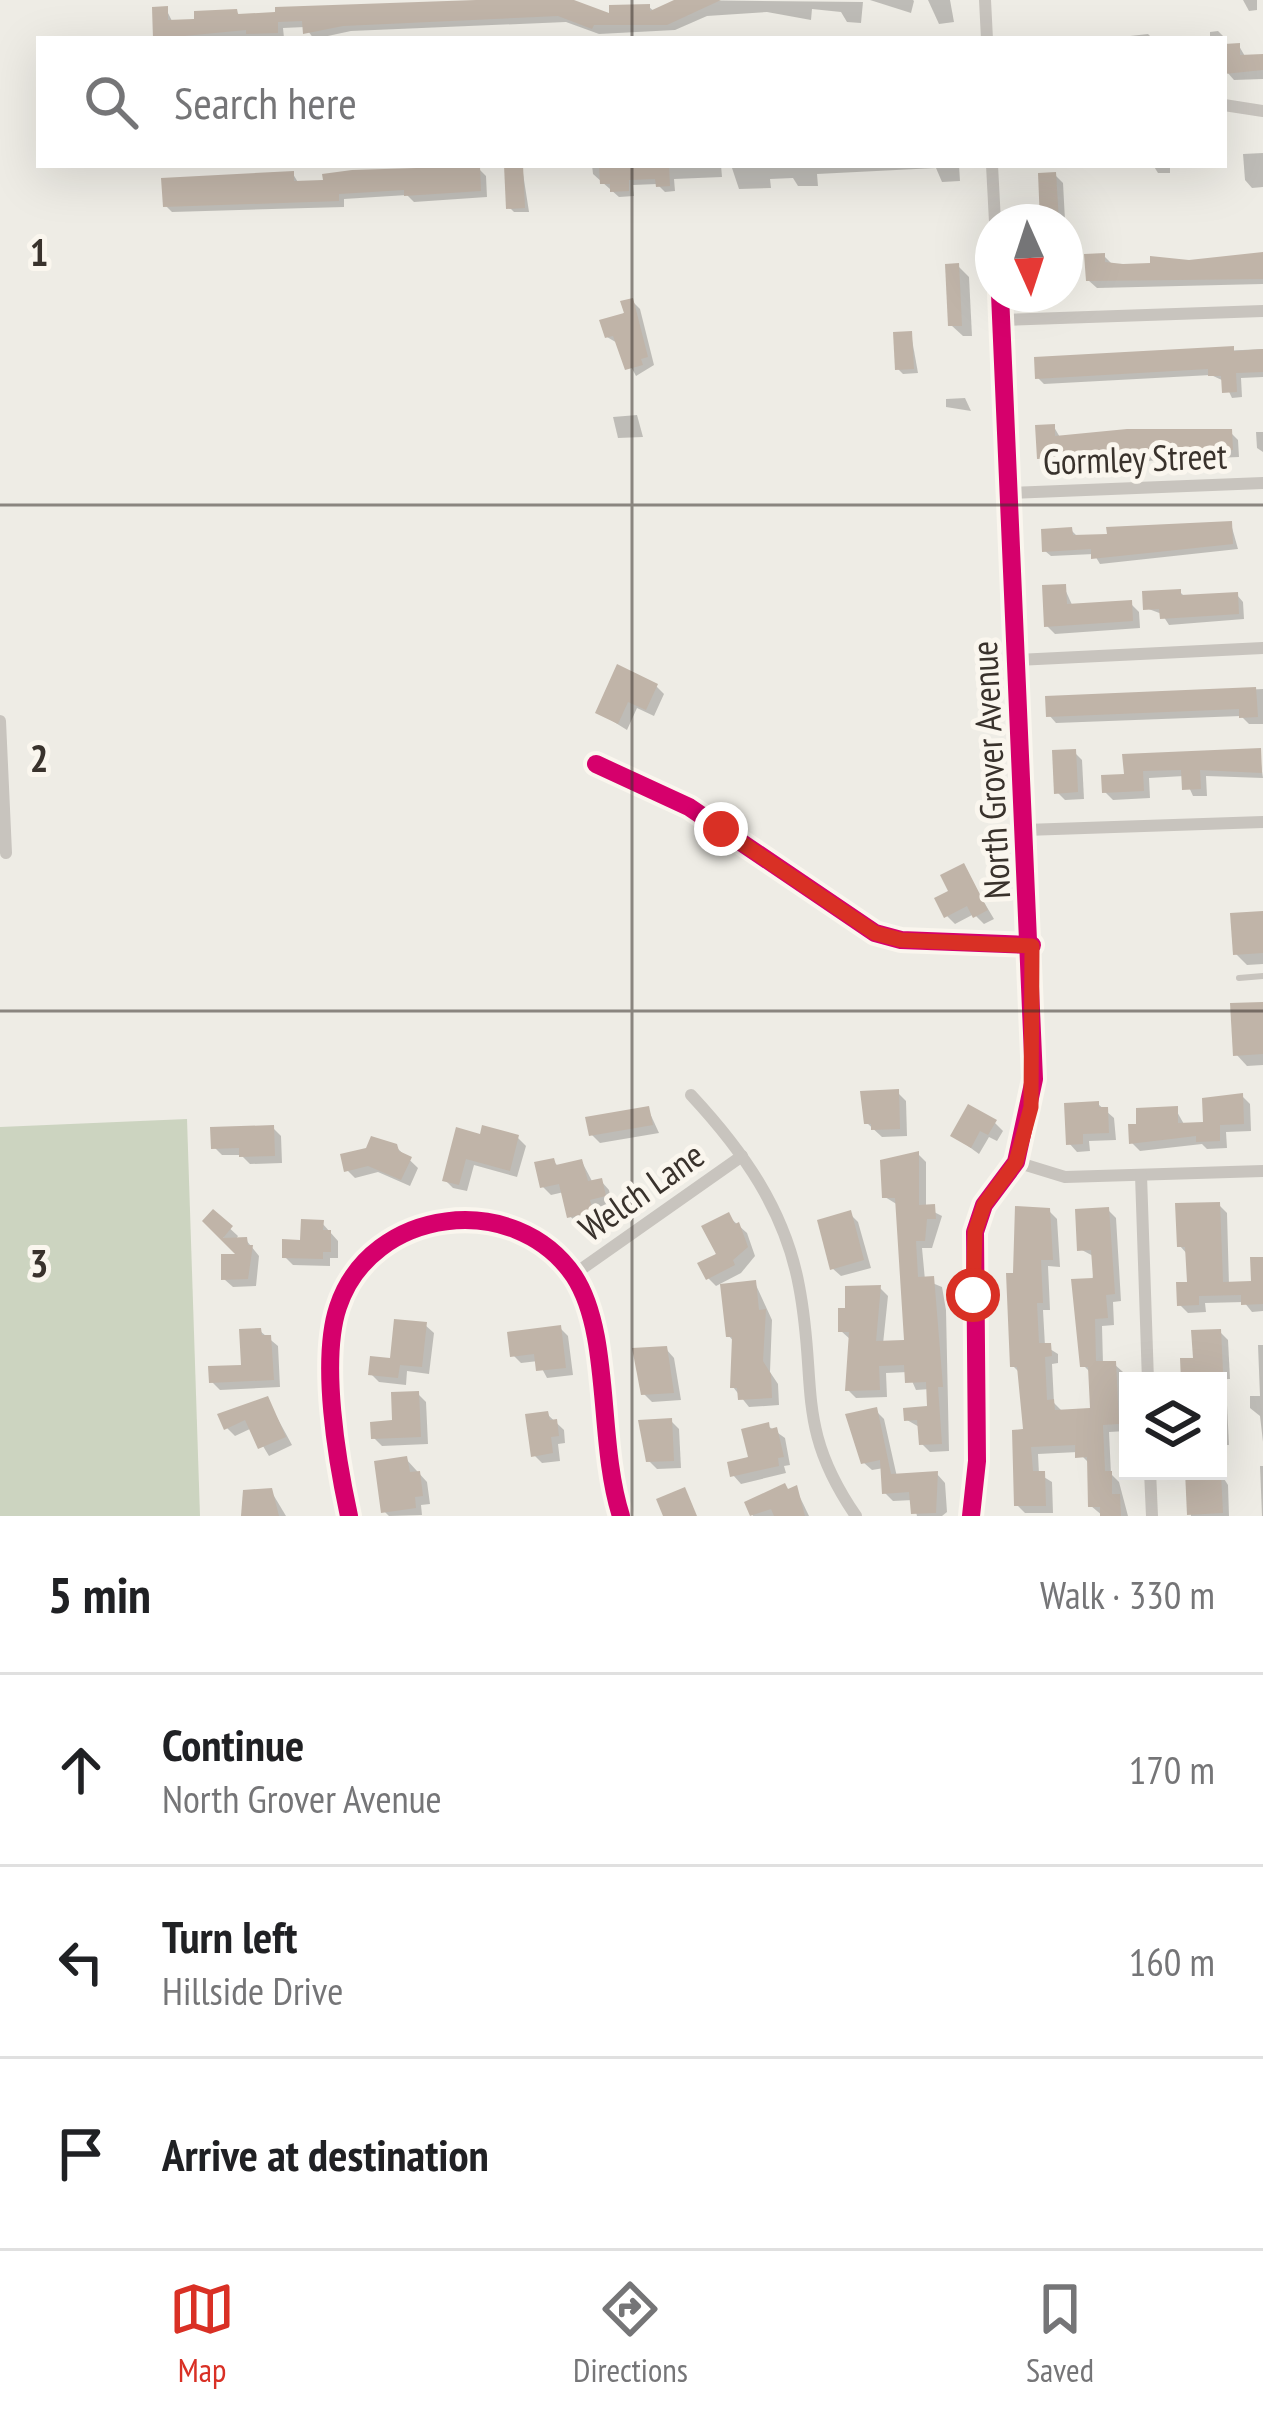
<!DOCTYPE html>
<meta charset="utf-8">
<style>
:root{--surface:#fff;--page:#f6f6f6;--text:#202124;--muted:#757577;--line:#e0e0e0;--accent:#d93025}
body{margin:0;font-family:"PT Sans Narrow",sans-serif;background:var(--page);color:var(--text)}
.controls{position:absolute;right:36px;bottom:36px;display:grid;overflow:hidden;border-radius:0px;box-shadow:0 12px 48px #0002}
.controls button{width:108px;height:108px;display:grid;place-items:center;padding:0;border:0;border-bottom:3px solid var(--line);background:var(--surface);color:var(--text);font:60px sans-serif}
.compass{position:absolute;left:975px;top:204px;width:108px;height:108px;border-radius:50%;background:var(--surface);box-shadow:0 12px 48px #0002;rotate:177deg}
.stop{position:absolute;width:36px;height:36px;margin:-27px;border:9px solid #d93025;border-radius:50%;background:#fff}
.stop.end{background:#d93025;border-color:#fff;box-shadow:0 3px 12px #0008}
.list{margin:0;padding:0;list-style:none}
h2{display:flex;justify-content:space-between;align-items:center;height:156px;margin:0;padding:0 48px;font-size:51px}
h2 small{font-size:39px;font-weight:400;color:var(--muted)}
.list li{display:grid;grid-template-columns:78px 1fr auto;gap:36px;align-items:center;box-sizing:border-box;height:192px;padding:0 48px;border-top:3px solid var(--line)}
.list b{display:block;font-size:45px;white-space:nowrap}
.list p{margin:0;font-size:39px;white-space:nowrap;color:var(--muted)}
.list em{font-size:39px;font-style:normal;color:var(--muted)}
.icon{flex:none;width:66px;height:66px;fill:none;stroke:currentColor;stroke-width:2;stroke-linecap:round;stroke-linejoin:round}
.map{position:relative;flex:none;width:1263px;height:1516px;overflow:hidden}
.search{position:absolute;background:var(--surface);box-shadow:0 12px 48px #0002;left:36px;right:36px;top:36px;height:132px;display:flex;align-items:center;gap:30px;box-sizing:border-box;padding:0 42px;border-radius:0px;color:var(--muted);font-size:45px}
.sheet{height:732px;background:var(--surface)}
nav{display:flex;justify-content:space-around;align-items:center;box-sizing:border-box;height:168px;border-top:3px solid var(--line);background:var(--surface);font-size:33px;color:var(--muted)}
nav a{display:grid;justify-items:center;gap:6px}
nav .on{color:var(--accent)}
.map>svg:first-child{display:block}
.green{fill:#ccd4c0}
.shadow{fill:#0003}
.building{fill:#c0b4a8}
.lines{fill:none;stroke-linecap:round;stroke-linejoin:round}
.service{stroke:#c8c4be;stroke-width:6}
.minor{stroke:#c8c4be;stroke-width:12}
.cycleway-casing{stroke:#faf6ee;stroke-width:26}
.cycleway{stroke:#d6006c;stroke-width:18}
.route{stroke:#d93025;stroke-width:15}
.grid{fill:none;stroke:#39322c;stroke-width:3;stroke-opacity:0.55}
.labels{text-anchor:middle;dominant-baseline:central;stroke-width:10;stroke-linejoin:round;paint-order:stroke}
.street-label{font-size:36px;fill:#39322c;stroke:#faf6ee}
.grid-label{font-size:39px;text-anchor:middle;font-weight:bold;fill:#39322c;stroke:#faf6ee;stroke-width:10;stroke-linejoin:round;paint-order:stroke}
</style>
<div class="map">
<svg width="1263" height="1516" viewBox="0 0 1263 1516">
<rect width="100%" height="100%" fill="#eeece5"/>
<path class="green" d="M187,1119L200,1516H0V1127Z"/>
<g class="shadow">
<path d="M543,0H565L612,18L649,7L655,12L681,0L863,2L861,23L847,22L841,12L812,9L811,20L767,12L707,16L675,30L599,34L566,22L351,31L314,39L305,27L283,28L284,38L156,39L155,10L166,9L173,23L236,12L241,16Z"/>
<path d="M870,0H913L914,1L911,13Z"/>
<path d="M928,0H950L954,22L939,24Z"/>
<path d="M1243,0H1257V10L1249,11Z"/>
<path d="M1218,31L1226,39V47L1239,46L1246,58L1263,57V79L1234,80L1227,72L1224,39H1210V32Z"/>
<path d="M1148,34L1153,39H1103Z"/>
<path d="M1263,153V187L1252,188L1245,180L1243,154Z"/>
<path d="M592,165H721L722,177L674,179L675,191L665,192L657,184L633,185L634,196L619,197L593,174Z"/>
<path d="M754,165H959L960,181L942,182L936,168L817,174L818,186H798L793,178L770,179L771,188L739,189L732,168Z"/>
<path d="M1153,165H1170V173H1158Z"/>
<path d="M522,167L529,212H514L509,207Z"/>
<path d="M479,169L486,176L487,197L414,202L407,195L344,199V207L172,212L166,206L293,174L299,184Z"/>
<path d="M1055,175L1063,183L1066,239L1065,222H1043Z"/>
<path d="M1263,255V284L1097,288L1088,280L1104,256L1112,264H1169Z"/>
<path d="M958,266L969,277L972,336H963L951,325Z"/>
<path d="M632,301L640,309L654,365L636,376L619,344L607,337Z"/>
<path d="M911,334L918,373L903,374L898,369Z"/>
<path d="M1263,349V377L1241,378L1242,397L1232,398L1224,381L1211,375L1044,384L1038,378L1037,360Z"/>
<path d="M965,398L971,411L946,407V399Z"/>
<path d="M637,415L643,437L618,438L613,417Z"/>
<path d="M1054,427L1061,439L1230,432L1238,440L1239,457L1047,465L1040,457Z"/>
<path d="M1256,432H1263V452L1257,448Z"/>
<path d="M1231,524L1238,549L1100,564L1094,554L1051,556L1045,551L1071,530L1077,536L1110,537Z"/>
<path d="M1064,587L1073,607L1131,604L1139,612L1140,628L1055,634L1047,626Z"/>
<path d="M1180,592L1186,598L1237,595L1243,602L1244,619L1169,625L1162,614L1146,608Z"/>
<path d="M656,686L664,694L654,716L637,708L627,730L598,712Z"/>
<path d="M1263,689V724H1249L1241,716L1056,723L1049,715L1048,699Z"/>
<path d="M1259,751L1263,778L1206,776L1207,796H1193L1184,776L1149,778L1150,798L1113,800L1105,792L1127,777L1126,757Z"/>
<path d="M1074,752L1082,760L1084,799L1065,800L1057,792Z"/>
<path d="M963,867L994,919L984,924L974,914L955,924L947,916Z"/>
<path d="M1263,914V964L1247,965L1236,954Z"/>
<path d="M1263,1005V1065L1247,1066L1236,1054Z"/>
<path d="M897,1092L906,1101L907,1136L882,1137L867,1123Z"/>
<path d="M1242,1096L1250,1104L1251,1131L1226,1132L1227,1148L1207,1149L1202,1144L1140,1151L1132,1143L1176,1110L1185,1126L1206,1125Z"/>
<path d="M1098,1104L1114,1118L1116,1140L1089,1141L1090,1151L1077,1152L1069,1143Z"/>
<path d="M648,1109L659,1133L600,1143L592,1135Z"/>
<path d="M995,1123L1003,1131L997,1141L989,1137L979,1154L953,1135Z"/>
<path d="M273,1128L281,1136L282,1163L250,1164L241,1155H222L214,1147Z"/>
<path d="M482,1137L518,1138L526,1146L517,1177L474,1165L467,1191L453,1188L445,1180Z"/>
<path d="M395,1146L418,1168L410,1186L378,1172L355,1178L347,1170Z"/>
<path d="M918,1154L926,1162V1208L942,1216L932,1248H922L925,1280L942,1287L946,1310L949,1451L930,1452L922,1444L921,1428L907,1420L929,1409L930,1389L916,1390L908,1372L886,1373L887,1397L856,1398L848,1390L851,1340L841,1331L880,1288L888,1296L883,1344L907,1343L898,1205L885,1197Z"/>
<path d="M553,1161L560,1168L582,1162L593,1183L601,1181L609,1190L612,1204L597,1207L599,1220L578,1225L570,1216L564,1192L551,1195L543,1187Z"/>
<path d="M1219,1205L1227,1213L1229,1285L1254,1283L1263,1260V1311L1252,1312L1244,1302L1205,1303L1206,1312L1188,1313L1180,1305L1190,1285L1188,1255L1180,1246Z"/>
<path d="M1108,1210L1116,1218L1121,1301L1113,1302L1114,1325L1102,1326L1103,1364H1114L1123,1372L1126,1431L1109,1432L1111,1474L1119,1482L1128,1516H1103L1091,1506L1090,1464L1078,1452L1038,1454L1039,1474L1052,1482L1053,1513H1025L1017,1505L1026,1432L1021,1374L1013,1366L1016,1276L1049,1211L1057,1219L1060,1267L1048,1266L1050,1310H1043L1045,1346L1058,1354V1363L1052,1364L1054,1403L1063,1412L1093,1411L1092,1374L1083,1365L1095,1257L1080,1249Z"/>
<path d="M213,1213L238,1236L235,1241L246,1240L259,1256L256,1286L233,1287L224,1279L242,1256L206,1221Z"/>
<path d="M850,1214L858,1222L871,1268L841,1276L832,1268Z"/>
<path d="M728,1216L747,1233L755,1256L741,1273L716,1286L708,1278Z"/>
<path d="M322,1223L338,1241V1258H330V1266L293,1265L285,1257Z"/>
<path d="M755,1283L772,1320L770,1372L778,1384L779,1405L749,1407L733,1387L735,1343L729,1336Z"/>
<path d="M425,1325L434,1333L429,1374L407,1371L406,1385L379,1382L371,1374L392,1361Z"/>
<path d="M560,1328L568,1336L573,1375L547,1378L538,1361L521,1363L513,1355Z"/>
<path d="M260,1331L278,1346L280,1387L220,1390L212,1382L244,1368Z"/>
<path d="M1220,1332L1228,1340L1230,1379L1185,1381Z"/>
<path d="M1258,1345H1263V1442L1260,1416L1250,1408V1396H1260Z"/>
<path d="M666,1349L674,1358L681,1400L652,1402L644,1394Z"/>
<path d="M418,1394L426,1402L428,1444L382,1446L374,1438L395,1423Z"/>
<path d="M1218,1397L1227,1405L1229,1445H1218Z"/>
<path d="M267,1399L292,1445L269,1456L252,1428L235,1436L227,1428Z"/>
<path d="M876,1411L884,1419L897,1477L937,1474L945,1483L947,1512L942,1516H917L913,1500L893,1501L885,1493L884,1468L872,1470L863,1462Z"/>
<path d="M547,1414L564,1430L565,1443L558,1444L560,1461L542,1463L534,1455Z"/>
<path d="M671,1421L679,1429L681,1468L657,1469L649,1461Z"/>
<path d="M768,1426L785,1438L790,1465L784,1466L786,1473L741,1484L733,1475L751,1459Z"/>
<path d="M406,1459L427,1482L430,1504L421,1505L422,1515L389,1516L384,1511Z"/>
<path d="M1260,1466H1263V1516H1262Z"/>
<path d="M1188,1471L1221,1474L1228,1485L1229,1516H1191Z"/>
<path d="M796,1489L809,1516H753L748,1503Z"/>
<path d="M271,1491L286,1516H243L245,1493Z"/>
</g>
<g class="building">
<path d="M476,0H574L609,13V5L650,4V11L674,0H721L667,25H594L592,29L558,16L343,26L303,34L302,21L278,22V33L246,34V30L153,39L152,7L168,6V20L194,19V11L237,9L238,14L275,12V7Z"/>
<path d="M1240,43V55L1263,54V70L1224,74V44Z"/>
<path d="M504,165H523L525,208L506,209Z"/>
<path d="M599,165H669L670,186L656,187L655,179L629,180V191L610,192V184H600Z"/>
<path d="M480,166L481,191L404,196V190L339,194V201L163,207L161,178L294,171V181L323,180L322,174L352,170Z"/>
<path d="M1056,172L1059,222H1040L1038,173Z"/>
<path d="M1263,252V279L1086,281L1084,254L1105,253V262L1123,264L1150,263V256L1189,260Z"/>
<path d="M959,263L962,326H948L945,264Z"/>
<path d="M633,298L648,357L641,359L643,365L625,370L613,336L605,338L599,320L624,313L620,301Z"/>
<path d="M912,331L914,369L895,370L893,332Z"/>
<path d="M1234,346V351L1263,349V372L1236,373L1237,392L1222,393L1221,376H1208V369L1035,379L1034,357Z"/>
<path d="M1055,424V436L1127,429H1232L1233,450L1037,459L1035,425Z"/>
<path d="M1232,521L1233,544L1091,559V549L1042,552L1041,529L1072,527L1073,535L1107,534L1106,527Z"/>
<path d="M1066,584L1067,604L1132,600L1133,621L1044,627L1042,585Z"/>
<path d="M1181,589V595L1238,592L1239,614L1160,619L1159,609L1143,610L1142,591Z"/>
<path d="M617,664L658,684L646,710L628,702L618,724L595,713Z"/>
<path d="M1256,687L1258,717L1239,718V709L1046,717L1045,696Z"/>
<path d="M1261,748L1262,773L1200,770L1201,789L1182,790L1181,770L1143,771L1144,791L1102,793L1101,775L1124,774L1122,754Z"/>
<path d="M1076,749L1078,792L1054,794L1052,750Z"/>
<path d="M964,863L988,910L973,918L967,906L944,918L934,898L948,891L940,875Z"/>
<path d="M1263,911V953L1233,955L1230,913Z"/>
<path d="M1263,1002V1054L1233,1056L1230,1003Z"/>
<path d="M899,1089L900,1129L871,1130V1124H864L860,1091Z"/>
<path d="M1243,1093L1244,1124L1220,1125V1141L1196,1142V1136L1129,1144L1128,1124H1136V1108L1178,1106V1123L1203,1122L1202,1098Z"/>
<path d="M1099,1101V1107H1108L1109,1133L1083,1134V1144L1066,1145L1064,1103Z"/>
<path d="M968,1104L997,1120L988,1135L980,1131L971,1148L950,1136Z"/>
<path d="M649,1106L653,1125L589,1136L585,1117Z"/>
<path d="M274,1125L275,1156L239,1157V1148L211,1149L210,1127Z"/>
<path d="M482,1125L519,1135L510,1171L466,1159L459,1185L442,1181L456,1127L480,1134Z"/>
<path d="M371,1136L397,1144L399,1151L412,1157L401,1180L368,1166L344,1172L340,1154L366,1148Z"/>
<path d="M919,1151V1205L935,1204L936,1219H927L925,1241H916L918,1277L934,1276L943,1387H938L942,1444L919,1445L917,1420L904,1421L903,1408L927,1406L926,1382L905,1383L904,1365L879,1366L880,1390L845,1391L849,1332H838V1308H845V1286L881,1285L876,1341L904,1340L895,1198H882L880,1160Z"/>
<path d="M554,1158L556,1165L582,1159L588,1181L602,1178L606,1196L590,1200L593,1212L567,1218L559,1184L540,1188L534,1162Z"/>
<path d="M1220,1202L1223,1282L1251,1281L1250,1257H1263V1304L1241,1305V1295L1199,1296V1305L1177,1306L1176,1282H1187L1185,1247H1177L1175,1203Z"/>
<path d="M1015,1206L1050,1208L1053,1260H1041L1043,1303H1037L1039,1343H1051L1052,1356L1045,1357L1047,1400L1054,1399L1055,1410L1090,1408L1088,1367H1080L1071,1279L1093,1278L1091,1250L1077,1251L1075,1209L1109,1207L1115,1294L1106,1295L1108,1318L1095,1319L1096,1361H1116L1119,1424L1103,1425L1105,1471H1112V1494H1120L1121,1516H1100V1507H1088L1087,1457L1075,1458V1445L1031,1447L1033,1471H1045L1046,1506H1014L1012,1430L1023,1429L1017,1367H1010L1006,1273H1013Z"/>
<path d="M213,1209L233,1226L223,1238L247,1237L248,1245H253L248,1279L221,1280V1254H235L202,1221Z"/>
<path d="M851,1210L864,1260L830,1270L817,1220Z"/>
<path d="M729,1212L735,1224L739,1222L748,1247L733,1260L735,1265L706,1280L697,1263L716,1254L701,1226Z"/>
<path d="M301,1219L324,1220L323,1230H331V1252H323V1259L282,1258V1239L300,1240Z"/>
<path d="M756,1280L759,1310L766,1309L763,1361L771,1374L772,1398L738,1400L737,1388H730L732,1337H726L720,1284Z"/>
<path d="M394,1319L427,1322L422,1367L400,1365L398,1378L368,1375L370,1356L390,1358Z"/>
<path d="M561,1325L566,1368L536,1371L534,1354L510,1357L507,1332Z"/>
<path d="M261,1328L262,1335H271L274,1380L209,1383L208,1366L241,1365L239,1329Z"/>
<path d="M1221,1329L1223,1372L1181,1381L1180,1358H1193L1191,1330Z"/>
<path d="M667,1346L674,1393L641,1395L632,1348Z"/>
<path d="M419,1391L421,1437L371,1439L370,1422L392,1420L391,1392Z"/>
<path d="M268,1396L286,1437L258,1449L245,1420L224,1430L217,1414Z"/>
<path d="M877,1407L891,1474L938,1471L936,1513L911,1514L909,1492L882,1494L880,1460L861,1464L845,1414Z"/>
<path d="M548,1411L550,1420L557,1419L559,1436L551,1437L553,1453L531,1457L525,1414Z"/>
<path d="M672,1418L674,1461L646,1462L638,1420Z"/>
<path d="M769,1422L770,1429L777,1427L784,1457L778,1458L779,1466L730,1477L727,1462L748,1457L741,1429Z"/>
<path d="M407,1456L410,1472L420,1471L423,1496L415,1497L416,1508L381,1513L374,1461Z"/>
<path d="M1185,1471L1221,1474L1223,1513L1187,1515Z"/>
<path d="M785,1483L788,1489L797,1485L805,1516H774L771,1509L750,1516L744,1502Z"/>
<path d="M685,1487L697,1516H663L656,1499Z"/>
<path d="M272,1488L279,1516H241L243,1490Z"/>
</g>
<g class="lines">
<path class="service" d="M1239,978L1263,976"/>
<g class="minor">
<path d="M985,0L987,39"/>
<path d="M1224,105L1263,111"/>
<path d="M992,165L995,222"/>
<path d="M1001,320L1263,311"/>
<path d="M1010,493L1263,483"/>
<path d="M1017,660L1263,648"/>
<path d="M0,721L6,853"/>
<path d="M596,764L689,807L875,933L901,940L1032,945"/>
<path d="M1025,830L1263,822"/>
<path d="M691,1095C743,1151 785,1210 799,1286C818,1384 794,1426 856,1516"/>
<path d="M1016,1162L1065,1177L1263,1171"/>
<path d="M1141,1175L1148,1381"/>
<path d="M573,1275L742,1156"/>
<path d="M1150,1471L1152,1516"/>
<path d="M349,1516C337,1461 320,1361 338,1307C371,1207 515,1189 574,1276C612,1334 597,1442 621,1516"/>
<path d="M971,1516L977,1461L975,1232L984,1205L1016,1162L1034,1079L1000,294"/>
</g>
<g class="cycleway-casing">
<g id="cycleway">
<path d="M596,764L689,807L875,933L901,940L1032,945"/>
<path d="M349,1516C337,1461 320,1361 338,1307C371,1207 515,1189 574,1276C612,1334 597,1442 621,1516"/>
<path d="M971,1516L977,1461L975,1232L984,1205L1016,1162L1034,1079L1000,294"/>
</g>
</g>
<use href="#cycleway" class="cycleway"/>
</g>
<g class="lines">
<path class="route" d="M721,829L875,933L901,940L1032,946L1031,1107L1016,1162L984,1205L975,1232L973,1295"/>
</g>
<path class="grid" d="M632,0V39M632,165V1516M0,505H1263M0,1011H1263"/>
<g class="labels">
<g class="street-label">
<text transform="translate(1135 458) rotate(-2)">Gormley Street</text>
<text transform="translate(990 770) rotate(-93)">North Grover Avenue</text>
<text transform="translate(641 1191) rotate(-35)">Welch Lane</text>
</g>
</g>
<g class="grid-label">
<text x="39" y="266">1</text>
<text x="39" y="772">2</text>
<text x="39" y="1277">3</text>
</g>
</svg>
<div class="controls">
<button><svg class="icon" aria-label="layers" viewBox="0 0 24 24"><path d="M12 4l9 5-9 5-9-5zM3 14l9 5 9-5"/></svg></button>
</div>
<svg class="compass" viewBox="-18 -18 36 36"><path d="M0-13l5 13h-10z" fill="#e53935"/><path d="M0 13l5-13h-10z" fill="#757577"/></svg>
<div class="stop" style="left:973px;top:1295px"></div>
<div class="stop end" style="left:721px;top:829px"></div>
<div class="search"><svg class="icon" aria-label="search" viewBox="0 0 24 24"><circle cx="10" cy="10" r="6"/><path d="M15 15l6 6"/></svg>Search here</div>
</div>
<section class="sheet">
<h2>5 min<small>Walk · 330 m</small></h2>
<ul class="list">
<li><svg class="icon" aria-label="ahead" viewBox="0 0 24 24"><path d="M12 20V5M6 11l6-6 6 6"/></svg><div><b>Continue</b><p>North Grover Avenue</p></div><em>170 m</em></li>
<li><svg class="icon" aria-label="left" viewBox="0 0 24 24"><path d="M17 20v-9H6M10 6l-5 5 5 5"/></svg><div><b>Turn left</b><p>Hillside Drive</p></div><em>160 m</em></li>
<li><svg class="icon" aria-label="arrive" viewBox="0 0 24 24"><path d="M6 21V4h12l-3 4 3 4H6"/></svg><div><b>Arrive at destination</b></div></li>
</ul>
</section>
<nav>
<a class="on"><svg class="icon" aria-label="map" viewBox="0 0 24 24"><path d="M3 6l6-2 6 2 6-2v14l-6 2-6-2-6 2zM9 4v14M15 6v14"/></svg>Map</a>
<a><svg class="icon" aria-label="directions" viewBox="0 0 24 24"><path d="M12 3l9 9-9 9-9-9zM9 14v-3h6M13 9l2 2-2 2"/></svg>Directions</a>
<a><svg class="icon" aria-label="saved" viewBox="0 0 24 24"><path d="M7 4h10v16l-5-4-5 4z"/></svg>Saved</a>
</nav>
